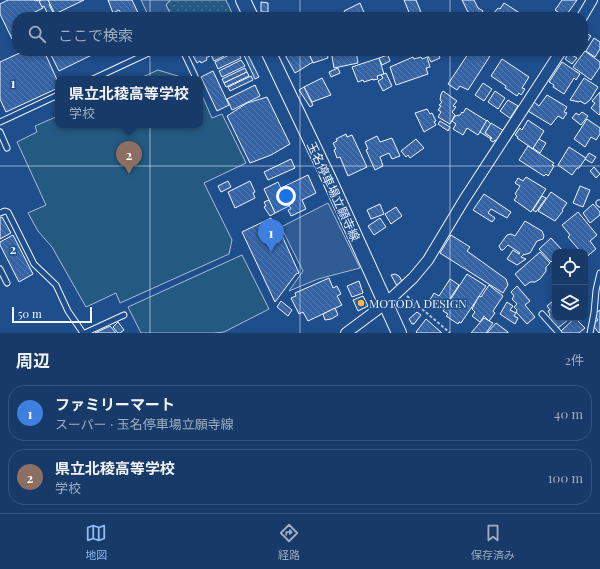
<!DOCTYPE html>
<html lang="ja">
<meta charset="utf-8">
<style>
:root{--surface:#173a69;--page:#244571;--text:#f1f3f6;--muted:#9eadc0;--line:#36547d;--accent:#90b9f0}
body{margin:0;font-family:"Playfair Display","Noto Sans JP",serif;background:var(--page);color:var(--text)}
.controls{position:absolute;right:12px;bottom:12px;display:grid;overflow:hidden;border-radius:8px;box-shadow:0 2px 6px #0003}
.controls button{width:36px;height:36px;display:grid;place-items:center;padding:0;border:0;border-bottom:1px solid var(--line);background:var(--surface);color:var(--text);font:20px sans-serif}
.scale{position:absolute;left:12px;bottom:10px;width:80px;box-sizing:border-box;padding-left:4px;border:2px solid #f2f6ff;border-top:0;font-size:11px;line-height:14px;white-space:nowrap;color:#f2f6ff;-webkit-text-stroke:3px #1f4e8c;paint-order:stroke}
.you{position:absolute;left:286px;top:196px;width:14px;height:14px;margin:-10px;border:3px solid #fff;border-radius:50%;background:#1a73e8;box-shadow:0 0 0 6px #1a73e833}
.badge{display:grid;place-items:center;width:26px;height:26px;border-radius:50%;background:var(--accent);color:#fff;font-size:13px;font-weight:700}
.pin{position:absolute;translate:-50% -33px;filter:drop-shadow(0 1px 2px #0008)}
.pin::after{content:'';position:absolute;top:21px;width:14px;height:12px;background:inherit;clip-path:polygon(0 0,100% 0,50% 100%)}
.popup{position:absolute;left:55px;top:76px;width:148px;height:52px;box-sizing:border-box;display:grid;place-content:center;border-radius:8px;background:var(--surface);filter:drop-shadow(0 1px 3px #0005);font-size:13px;white-space:nowrap;color:var(--muted)}
.popup b{font-size:15px;color:var(--text)}
.popup::after{content:'';position:absolute;left:50%;top:100%;margin-left:-8px;border:8px solid transparent;border-top-color:var(--surface)}
.list{margin:0;padding:0;list-style:none}
h2{display:flex;justify-content:space-between;align-items:center;height:52px;margin:0;padding:0 16px;font-size:17px}
h2 small{font-size:13px;font-weight:400;color:var(--muted)}
.list li{display:grid;grid-template-columns:26px 1fr auto;gap:12px;align-items:center;box-sizing:border-box;height:56px;margin:0 8px 8px;padding:0 8px;border:1px solid var(--line);border-radius:16px}
.list b{display:block;font-size:15px;white-space:nowrap}
.list p{margin:0;font-size:13px;white-space:nowrap;color:var(--muted)}
.list em{font-size:13px;font-style:normal;color:var(--muted)}
.icon{flex:none;width:22px;height:22px;fill:none;stroke:currentColor;stroke-width:2;stroke-linecap:round;stroke-linejoin:round}
.map{position:relative;flex:none;width:600px;height:333px;overflow:hidden}
.search{position:absolute;background:var(--surface);box-shadow:0 2px 6px #0003;left:12px;right:12px;top:12px;height:44px;display:flex;align-items:center;gap:10px;box-sizing:border-box;padding:0 14px;border-radius:16px;color:var(--muted);font-size:15px}
.sheet{height:180px;background:var(--surface)}
nav{display:flex;justify-content:space-around;align-items:center;box-sizing:border-box;height:56px;border-top:1px solid var(--line);background:var(--surface);font-size:11px;color:var(--muted)}
nav a{display:grid;justify-items:center;gap:2px}
nav .on{color:var(--accent)}
.map>svg:first-child{display:block}
.green{fill:url(#green-dots);stroke:#a8bbd7}
.pitch{fill:#245a82;stroke:#a8bbd7}
.parking{fill:#305b95;stroke:#a8bbd7}
.building{fill:url(#building-back-hatch);stroke:#f2f6ff}
.lines{fill:none;stroke-linecap:round;stroke-linejoin:round}
.service-casing{stroke:#f2f6ff;stroke-width:7}
.minor-casing{stroke:#f2f6ff;stroke-width:12}
.secondary-casing{stroke:#f2f6ff;stroke-width:16}
.path{stroke:#b3c4dc;stroke-width:2;stroke-dasharray:3 2;stroke-linecap:butt}
.service{stroke:#1f4e8c;stroke-width:5}
.minor{stroke:#1f4e8c;stroke-width:10}
.secondary{stroke:#1f4e8c;stroke-width:14}
.grid{fill:none;stroke:#f2f6ff;stroke-width:1;stroke-opacity:0.55}
.poi-dot{fill:#ffb74d;stroke:#1f4e8c;stroke-width:1.5}
.labels{text-anchor:middle;dominant-baseline:central;stroke-width:3;stroke-linejoin:round;paint-order:stroke}
.street-label{font-size:12px;fill:#f2f6ff;stroke:#1f4e8c}
.poi-label{font-size:12px;fill:#f2f6ff;stroke:#1f4e8c;text-anchor:start}
.grid-label{font-size:13px;text-anchor:middle;font-weight:bold;fill:#f2f6ff;stroke:#1f4e8c;stroke-width:3;stroke-linejoin:round;paint-order:stroke}
</style>
<div class="map">
<svg width="600" height="333" viewBox="0 0 600 333">
<defs>
<pattern id="green-dots" width="8" height="8" patternUnits="userSpaceOnUse"><rect width="8" height="8" fill="#245a82"/><path d="M2 2h.1M6 6h.1" fill="none" stroke="#447295" stroke-width="1.8" stroke-linecap="round"/></pattern>
<pattern id="building-back-hatch" width="6" height="6" patternUnits="userSpaceOnUse"><rect width="6" height="6" fill="#3563a3"/><path d="M-1 5l2 2M0 0l6 6M5-1l2 2" fill="none" stroke="#537ab1"/></pattern>
</defs>
<rect width="100%" height="100%" fill="#1f4e8c"/>
<path class="green" d="M170,0H226L233,15L229,17H172L166,5Z"/>
<g class="pitch">
<path d="M158,70L188,79H138Z"/>
<path d="M200,91L212,118L222,114L246,163L204,183L232,240L229,254L120,303L116,293L86,307L52,247L38,231L28,213L46,205L17,142L37,132L35,126L58,116V125H200Z"/>
<path d="M242,255L269,309L224,332L214,333H141L128,307Z"/>
</g>
<g class="parking">
<path d="M141,0H170L166,5L172,17H149Z"/>
<path d="M328,203L360,268L318,279L289,291L303,271L281,227Z"/>
</g>
<g class="building">
<path d="M8,0H34L35,1L39,0L43,8L27,16L28,17H17V36L12,39L0,14V4Z"/>
<path d="M42,0H48L50,3L49,4L55,17H49L44,6L42,7L39,1Z"/>
<path d="M48,0H84L55,14Z"/>
<path d="M108,0H132L140,17H123L119,10L113,13Z"/>
<path d="M404,0H416L423,17H411Z"/>
<path d="M462,0H474L478,8L483,11L479,17H476L468,12Z"/>
<path d="M562,0H577L565,17L555,10Z"/>
<path d="M261,2L268,3V12H261Z"/>
<path d="M360,3L366,17H347L344,11Z"/>
<path d="M504,3L526,17H497L493,14L498,8L500,9Z"/>
<path d="M583,31L591,36L583,48Z"/>
<path d="M594,38L600,42V49L595,57L586,51Z"/>
<path d="M24,51H44L58,82V88L6,112L0,99V62Z"/>
<path d="M54,51H100L59,71L50,53Z"/>
<path d="M208,51L210,56L206,58L207,60L201,63L200,61L197,63L191,52Z"/>
<path d="M209,51H227L222,53L224,56L214,61Z"/>
<path d="M237,51L241,58L218,69L215,62Z"/>
<path d="M242,51H246L259,77L255,79Z"/>
<path d="M298,51H307L313,62L295,73L286,57V55L292,52L293,54Z"/>
<path d="M308,51H327L328,58L313,63Z"/>
<path d="M331,51H356L358,63L334,68Z"/>
<path d="M425,51H437L440,58L431,62Z"/>
<path d="M470,51H481L490,56L468,90L460,86L457,90L448,84Z"/>
<path d="M585,51L600,62V67L591,80L573,67Z"/>
<path d="M569,53L577,58L572,64L565,59Z"/>
<path d="M388,55L390,61L382,65L379,58Z"/>
<path d="M413,57L414,59L421,57L422,59L427,57L430,67L426,68L428,74L396,85L390,67Z"/>
<path d="M379,58L384,74L377,76L378,79L373,80V79L364,82L363,80L358,82L352,67Z"/>
<path d="M502,59L529,77L522,88L525,89L521,95L519,93L517,96L505,88L506,86L491,76Z"/>
<path d="M241,60L245,66L222,77L219,71Z"/>
<path d="M562,62L580,74L576,80L574,78L564,94L553,87L554,85L549,82Z"/>
<path d="M245,68L247,72L224,83L222,79Z"/>
<path d="M338,68L340,73L331,77L329,72Z"/>
<path d="M213,71L229,105L217,111L201,77Z"/>
<path d="M247,72L249,76L226,87L224,83Z"/>
<path d="M386,73L392,86L383,91L378,81L383,78L381,75Z"/>
<path d="M251,76L253,80L230,91L228,87Z"/>
<path d="M322,78L331,95L312,102L304,87Z"/>
<path d="M584,78L598,87L590,100L585,104L580,101L579,102L570,100Z"/>
<path d="M483,83L492,89L484,101L475,95Z"/>
<path d="M255,85L260,96L232,110L227,99Z"/>
<path d="M304,87L313,105L310,107L299,90Z"/>
<path d="M443,91L457,101L453,106L456,107L452,112L455,115L450,124L438,117L441,112L438,110L441,106L439,105L442,102L440,100L441,94Z"/>
<path d="M495,91L505,98L498,109L488,102Z"/>
<path d="M600,92V114L599,115L591,108L595,103L592,101Z"/>
<path d="M547,95L567,107L564,112L567,113L563,119L558,116L551,125L528,111L534,102L539,106Z"/>
<path d="M267,97L290,144L271,155L250,163L227,116L247,103Z"/>
<path d="M508,100L518,106L510,118L500,111Z"/>
<path d="M466,108L487,121L478,135L467,128L463,135L453,129L456,124L452,121L455,116L460,115L462,112L463,113Z"/>
<path d="M427,109L430,114L432,113L436,121L434,122L436,125L424,132L415,113Z"/>
<path d="M582,112L588,116L581,125L572,118L576,113L579,115Z"/>
<path d="M587,119L600,128V134L596,140L591,137L585,147L574,139Z"/>
<path d="M487,120L491,124L485,133L492,138L491,139L480,132Z"/>
<path d="M528,120L544,131L533,149L517,138L518,137L515,135L520,128L522,130Z"/>
<path d="M440,121L450,127L448,131L438,124Z"/>
<path d="M491,123L504,131L497,141L495,140L493,142L490,140L492,138L485,133Z"/>
<path d="M346,134L347,137L352,135L367,167L348,176L340,157L337,158L334,150L336,149L333,143L337,141L336,139Z"/>
<path d="M377,136L380,142L392,138L400,156L392,159L389,153L380,157L383,166L375,170L366,150L368,149L365,142Z"/>
<path d="M416,139L424,148L410,158L408,155L406,157L401,151Z"/>
<path d="M539,139L546,143L540,153L533,148Z"/>
<path d="M528,146L554,163L552,165L554,166L548,176L546,174L544,176L519,160Z"/>
<path d="M569,147L586,158L579,168H577L572,175L558,165Z"/>
<path d="M589,153L596,157L592,163L585,159Z"/>
<path d="M291,159L295,168L268,180L264,172Z"/>
<path d="M594,167L600,174L596,178L590,171Z"/>
<path d="M308,175L316,193L302,200L306,209L291,216L288,210L291,209L281,188Z"/>
<path d="M526,177L546,189L531,212L514,200L517,196L515,194L520,186L515,183L518,178L523,181Z"/>
<path d="M228,181L231,187L221,192L218,186Z"/>
<path d="M250,181L255,192L253,193L255,198L235,208L228,192Z"/>
<path d="M278,182L289,206L275,213L264,189Z"/>
<path d="M580,186L590,190L583,207L573,203Z"/>
<path d="M551,192L567,203L562,210L563,211L555,221L538,211Z"/>
<path d="M484,194L511,212L507,218L491,209L488,213L495,218L492,222L473,210Z"/>
<path d="M542,196L546,198L536,212L533,210Z"/>
<path d="M269,200L275,213L270,216L264,207L266,206L264,202Z"/>
<path d="M380,204L384,214L371,219L367,210Z"/>
<path d="M593,204L600,212V215L590,223L583,213Z"/>
<path d="M396,207L402,216L391,224L385,214Z"/>
<path d="M578,212L597,235L590,241L596,249L585,258V252H581L568,237L570,235L562,225Z"/>
<path d="M2,217L11,233L0,239V218Z"/>
<path d="M271,218L276,230L279,229L299,273L296,274L275,302L242,232Z"/>
<path d="M380,218L386,227L374,235L368,226Z"/>
<path d="M525,221L542,231L544,236L543,239L537,241L530,253L523,255L521,257L526,259L517,265L507,259L513,250L519,254L520,253L508,245L503,250H501L499,246L507,235L511,234L515,236Z"/>
<path d="M13,235L33,274L19,282L0,245V242Z"/>
<path d="M451,235L470,247L467,251L506,279L508,285L503,293L440,253Z"/>
<path d="M551,238L563,251L555,252V258L551,262L539,249Z"/>
<path d="M540,252L550,263L546,267V271L540,279L535,282H530L525,286L515,274Z"/>
<path d="M395,274L399,276L402,281L397,286L391,275Z"/>
<path d="M467,274L486,286L461,323L459,322L458,324L446,316L448,314L443,311Z"/>
<path d="M329,278L333,288L337,286L341,294L337,296L342,305L308,321L303,312L299,314L291,298L296,296L295,293Z"/>
<path d="M450,279L459,285L443,309L441,307L440,309L435,305L436,304L430,300L434,293L439,296Z"/>
<path d="M359,281L363,293L352,297L347,286Z"/>
<path d="M489,285L503,296L493,311L495,313L489,321L484,316L480,322L472,316L475,312L472,309L479,296L481,297Z"/>
<path d="M517,286L530,301L525,305L535,317L527,324L516,312L517,310L514,307L517,304L512,299L514,296L511,292Z"/>
<path d="M363,296L368,306L358,311L353,300Z"/>
<path d="M281,301L292,310L288,316L277,307Z"/>
<path d="M553,301L555,303V318H566L568,320L558,328L557,327L556,328L547,318L550,315L548,311L550,310L547,306Z"/>
<path d="M507,302L513,306L510,310L516,313L514,316L518,318L515,324L500,314Z"/>
<path d="M335,308L338,315L331,319L325,320L323,314Z"/>
<path d="M600,310V332L599,333L592,324L598,320L594,314Z"/>
<path d="M417,312L421,315L414,324H412L409,319Z"/>
<path d="M484,318L493,323L486,333H471Z"/>
<path d="M575,318L585,328L579,333H562L561,331Z"/>
<path d="M426,319L442,333H417L416,332Z"/>
<path d="M118,322L124,330L120,333H118L113,327Z"/>
<path d="M496,323L508,332V333H487Z"/>
<path d="M110,326L116,333H95Z"/>
</g>
<g class="lines">
<g class="service-casing">
<g id="service">
<path d="M183,51L195,76"/>
<path d="M93,79L153,51"/>
<path d="M0,122L58,95"/>
<path d="M0,132L7,148"/>
<path d="M599,203L600,204"/>
<path d="M0,213L5,211L8,212L34,264L56,285L68,311L83,333"/>
<path d="M0,269L7,283"/>
<path d="M542,314L559,333"/>
<path d="M85,333L124,315"/>
<path d="M590,333L594,313L596,290L600,273"/>
</g>
</g>
<g class="minor-casing">
<g id="minor">
<path d="M582,17L592,0"/>
<path d="M346,333L385,304L413,278L428,260L464,200L561,51"/>
</g>
</g>
<g class="secondary-casing">
<g id="secondary">
<path d="M243,0L251,17"/>
<path d="M268,51L330,181L399,333"/>
</g>
</g>
<path class="path" d="M407,296L450,333"/>
<use href="#service" class="service"/>
<use href="#minor" class="minor"/>
<use href="#secondary" class="secondary"/>
</g>
<path class="grid" d="M150,0V17M300,0V17M450,0V17M150,51V333M300,51V333M450,51V333M0,166H600"/>
<circle class="poi-dot" cx="361" cy="303" r="4"/>
<g class="labels">
<g class="street-label">
<text transform="translate(334 191) rotate(65)">玉名停車場立願寺線</text>
</g>
<g class="poi-label">
<text x="369" y="303">MOTODA DESIGN</text>
</g>
</g>
<g class="grid-label">
<text x="13" y="88">1</text>
<text x="13" y="254">2</text>
</g>
</svg>
<div class="controls">
<button><svg class="icon" aria-label="locate" viewBox="0 0 24 24"><circle cx="12" cy="12" r="6"/><path d="M12 2v4M12 18v4M2 12h4M18 12h4"/></svg></button>
<button><svg class="icon" aria-label="layers" viewBox="0 0 24 24"><path d="M12 4l9 5-9 5-9-5zM3 14l9 5 9-5"/></svg></button>
</div>
<div class="scale">50 m</div>
<div class="you"></div>
<div class="pin badge" style="left:271px;top:252px;background:#3f7fe0">1</div>
<div class="pin badge" style="left:129px;top:174px;background:#8d6e63">2</div>
<div class="popup"><b>県立北稜高等学校</b>学校</div>
<div class="search"><svg class="icon" aria-label="search" viewBox="0 0 24 24"><circle cx="10" cy="10" r="6"/><path d="M15 15l6 6"/></svg>ここで検索</div>
</div>
<section class="sheet">
<h2>周辺<small>2件</small></h2>
<ul class="list">
<li><span class="badge" style="background:#3f7fe0">1</span><div><b>ファミリーマート</b><p>スーパー · 玉名停車場立願寺線</p></div><em>40 m</em></li>
<li><span class="badge" style="background:#8d6e63">2</span><div><b>県立北稜高等学校</b><p>学校</p></div><em>100 m</em></li>
</ul>
</section>
<nav>
<a class="on"><svg class="icon" aria-label="map" viewBox="0 0 24 24"><path d="M3 6l6-2 6 2 6-2v14l-6 2-6-2-6 2zM9 4v14M15 6v14"/></svg>地図</a>
<a><svg class="icon" aria-label="directions" viewBox="0 0 24 24"><path d="M12 3l9 9-9 9-9-9zM9 14v-3h6M13 9l2 2-2 2"/></svg>経路</a>
<a><svg class="icon" aria-label="saved" viewBox="0 0 24 24"><path d="M7 4h10v16l-5-4-5 4z"/></svg>保存済み</a>
</nav>
